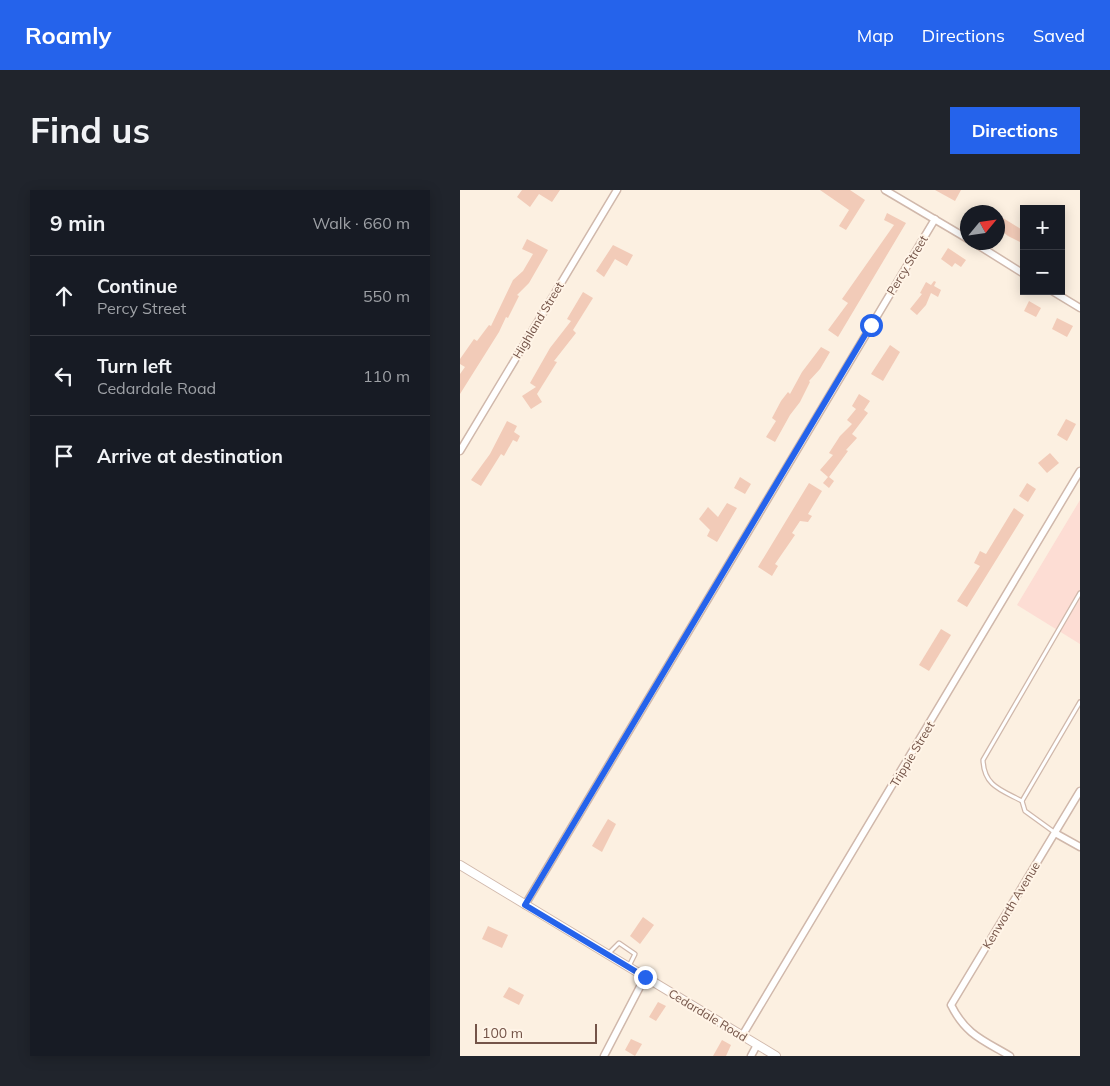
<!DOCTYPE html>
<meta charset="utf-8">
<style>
:root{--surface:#171b24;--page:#20242c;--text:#f1f3f6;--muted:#9ea1a6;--line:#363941;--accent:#2563eb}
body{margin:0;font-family:Mulish,sans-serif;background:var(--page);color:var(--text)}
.controls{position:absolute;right:15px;top:15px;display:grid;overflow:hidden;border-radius:0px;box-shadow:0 2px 12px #0003}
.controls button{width:45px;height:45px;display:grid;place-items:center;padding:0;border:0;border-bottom:1px solid var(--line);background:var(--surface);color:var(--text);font:25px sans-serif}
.compass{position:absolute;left:500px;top:15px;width:45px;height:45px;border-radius:50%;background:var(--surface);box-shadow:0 2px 12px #0003;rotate:61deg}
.scale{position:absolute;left:15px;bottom:12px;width:122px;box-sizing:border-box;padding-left:5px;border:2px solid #745448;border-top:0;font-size:14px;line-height:18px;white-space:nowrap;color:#745448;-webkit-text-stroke:4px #fff4e7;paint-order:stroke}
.stop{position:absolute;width:15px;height:15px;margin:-11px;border:4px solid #2563eb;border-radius:50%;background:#fff}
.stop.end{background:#2563eb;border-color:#fff;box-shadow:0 1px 5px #0008}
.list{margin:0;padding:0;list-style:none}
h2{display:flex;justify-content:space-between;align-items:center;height:65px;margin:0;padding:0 20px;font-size:21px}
h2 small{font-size:16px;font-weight:400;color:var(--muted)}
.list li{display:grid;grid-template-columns:32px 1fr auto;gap:15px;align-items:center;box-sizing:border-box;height:80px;padding:0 20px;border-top:1px solid var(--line)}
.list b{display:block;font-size:19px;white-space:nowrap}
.list p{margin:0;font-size:16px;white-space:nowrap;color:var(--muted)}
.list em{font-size:16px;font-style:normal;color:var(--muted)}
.icon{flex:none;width:28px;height:28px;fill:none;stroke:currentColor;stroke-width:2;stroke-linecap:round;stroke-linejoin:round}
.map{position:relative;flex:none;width:620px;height:866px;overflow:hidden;border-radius:0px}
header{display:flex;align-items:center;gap:30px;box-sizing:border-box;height:70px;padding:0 25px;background:var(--accent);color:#fff}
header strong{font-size:24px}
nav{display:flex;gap:28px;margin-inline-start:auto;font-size:18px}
.intro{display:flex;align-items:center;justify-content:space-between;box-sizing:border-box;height:120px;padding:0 30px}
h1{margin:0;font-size:35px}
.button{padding:12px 22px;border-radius:0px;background:var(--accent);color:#fff;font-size:18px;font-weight:700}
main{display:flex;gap:30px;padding:0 30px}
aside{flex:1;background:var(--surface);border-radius:0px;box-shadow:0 2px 12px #0003}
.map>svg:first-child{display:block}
.commercial{fill:#fdddd4}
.building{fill:#f2cbb8}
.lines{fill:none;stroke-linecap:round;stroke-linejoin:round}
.service-casing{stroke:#d0b8ab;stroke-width:5.5}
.minor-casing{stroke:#d0b8ab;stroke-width:9}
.tertiary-casing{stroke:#d0b8ab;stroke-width:10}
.service{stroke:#fff;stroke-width:3}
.minor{stroke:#fff;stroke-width:6}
.tertiary{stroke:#fff;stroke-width:8}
.route{stroke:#2563eb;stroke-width:6}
.labels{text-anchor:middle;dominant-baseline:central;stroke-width:4;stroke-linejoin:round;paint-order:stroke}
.street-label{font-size:12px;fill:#745448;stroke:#fff4e7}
</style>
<header>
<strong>Roamly</strong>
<nav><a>Map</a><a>Directions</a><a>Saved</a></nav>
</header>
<div class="intro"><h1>Find us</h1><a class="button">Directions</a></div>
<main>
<aside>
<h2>9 min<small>Walk · 660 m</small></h2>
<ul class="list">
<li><svg class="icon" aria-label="ahead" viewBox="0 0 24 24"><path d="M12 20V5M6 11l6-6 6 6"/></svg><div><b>Continue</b><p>Percy Street</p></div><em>550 m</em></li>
<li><svg class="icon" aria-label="left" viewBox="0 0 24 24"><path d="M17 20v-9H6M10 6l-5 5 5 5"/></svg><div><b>Turn left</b><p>Cedardale Road</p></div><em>110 m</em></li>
<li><svg class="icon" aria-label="arrive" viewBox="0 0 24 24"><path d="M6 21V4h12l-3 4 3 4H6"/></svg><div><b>Arrive at destination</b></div></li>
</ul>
</aside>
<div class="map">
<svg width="620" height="866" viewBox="0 0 620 866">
<rect width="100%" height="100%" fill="#fcf0e1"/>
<path class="commercial" d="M620,310V454L557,415Z"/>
<g class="building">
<path d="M62,0H100L92,12L79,4L70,17L57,7Z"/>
<path d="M360,0H390L405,10L386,40L379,36L389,20Z"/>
<path d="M475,0H501L495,11Z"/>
<path d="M427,23L446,33L378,147L368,140L388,113L382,109L434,35L424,30Z"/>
<path d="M538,25L564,41V54L548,46L538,38Z"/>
<path d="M67,49L88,60L69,93L57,105L59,106L48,128L46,127L39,142L0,204V184L5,177L0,174V169L14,149L17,151L29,135L31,136L53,90L63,81L73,64L62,59Z"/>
<path d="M153,55L173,65L167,76L155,69L144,87L136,81Z"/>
<path d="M488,58L506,70L501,77L495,73L492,77L481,69Z"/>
<path d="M474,91L476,92L474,96L481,100L478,107L471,103L466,115L457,125L450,119L462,104L460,103L466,92L471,95Z"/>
<path d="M123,102L133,108L113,140L116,143L94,171L97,172L77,204L82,212L71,219L62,206L76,197L70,193L90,158L111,131L107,129Z"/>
<path d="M569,111L581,118L576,127L564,121Z"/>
<path d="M597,128L613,136L607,147L592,139Z"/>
<path d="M430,155L440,162L423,191L411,184Z"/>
<path d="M361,157L370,162L360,179L349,191L350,192L340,212L330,225L315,252L306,247L316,231L312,228L321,211L328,202L330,204L342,182Z"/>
<path d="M399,204L410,211L404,220L408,223L392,244L397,248L386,260L388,261L369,287L374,291L369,298L363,293L368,287L360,280L373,265L369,263L380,246L392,234L387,230L396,219L392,216Z"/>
<path d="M606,229L616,234L607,251L597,245Z"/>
<path d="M47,231L57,236L54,242L60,246L57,252L53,250L44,266L41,264L21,296L11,290L30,264Z"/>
<path d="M590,263L599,273L587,283L578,273Z"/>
<path d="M280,287L291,294L285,304L274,298Z"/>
<path d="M349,293L362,301L348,324L352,326L348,332L340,331L332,343L335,345L315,374L318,376L312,386L298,377Z"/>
<path d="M567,293L576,299L568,312L559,306Z"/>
<path d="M267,313L277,318L257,352L247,346L250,340L239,329L248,317L258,327Z"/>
<path d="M554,318L564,325L507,417L497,411L520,376L514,373L520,361L526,364Z"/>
<path d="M481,439L491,445L469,481L459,475Z"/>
<path d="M148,629L156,634L142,662L132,656Z"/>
<path d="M183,727L194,735L180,754L170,746Z"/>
<path d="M28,736L48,745L42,758L22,749Z"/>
<path d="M49,797L64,805L59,815L43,807Z"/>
<path d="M198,812L206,816L196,831L189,827Z"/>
<path d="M171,849L182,854L175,866L165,860Z"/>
<path d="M262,850L271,855L266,866H253Z"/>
</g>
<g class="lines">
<g class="service-casing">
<g id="service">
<path d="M562,611C541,600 524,596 523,570L620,403"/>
<path d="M594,642L565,621L562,611L620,512"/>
<path d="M148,764L159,753L175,764L169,776"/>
</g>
</g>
<g class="minor-casing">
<g id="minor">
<path d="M425,0L508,49"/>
<path d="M513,52L564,84"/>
<path d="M592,101L620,118"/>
<path d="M0,261L157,0"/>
<path d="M595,643L620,657"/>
<path d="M65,715L475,29"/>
<path d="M282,846L620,281"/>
<path d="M144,866L185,787"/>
<path d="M291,866L297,855"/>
<path d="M550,866C523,850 506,845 491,815L620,601"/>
</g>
</g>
<g class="tertiary-casing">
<path id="tertiary" d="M0,675L316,866"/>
</g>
<use href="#service" class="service"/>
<use href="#minor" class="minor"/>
<use href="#tertiary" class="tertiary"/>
</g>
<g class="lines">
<path class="route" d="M185,787L65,715L411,135"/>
</g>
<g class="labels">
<g class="street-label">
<text transform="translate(447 75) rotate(-59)">Percy Street</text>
<text transform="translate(78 130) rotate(-59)">Highland Street</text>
<text transform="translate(452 564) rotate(-59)">Trippie Street</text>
<text transform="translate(551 715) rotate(-59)">Kenworth Avenue</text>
<text transform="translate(248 825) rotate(31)">Cedardale Road</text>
</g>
</g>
</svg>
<div class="controls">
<button>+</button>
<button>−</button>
</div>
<svg class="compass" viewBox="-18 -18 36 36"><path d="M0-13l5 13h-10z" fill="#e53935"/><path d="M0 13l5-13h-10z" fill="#9ea1a6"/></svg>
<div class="scale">100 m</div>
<div class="stop" style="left:411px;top:135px"></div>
<div class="stop end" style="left:185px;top:787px"></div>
</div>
</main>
